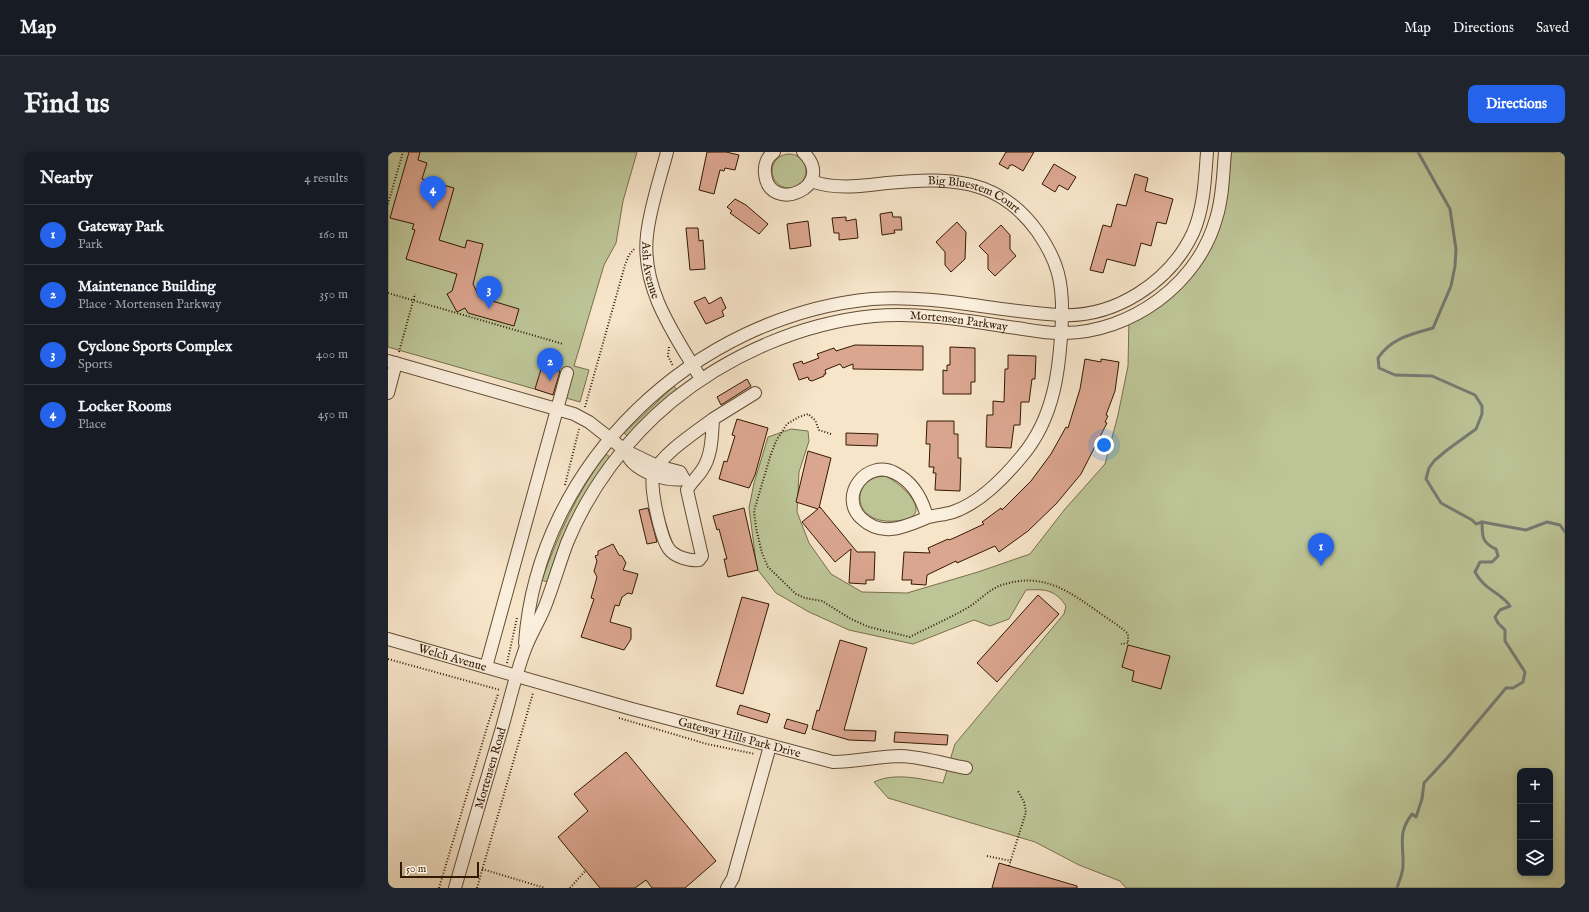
<!DOCTYPE html>
<meta charset="utf-8">
<style>
:root{--surface:#171b24;--page:#20242c;--text:#f1f3f6;--muted:#9ea1a6;--line:#363941;--accent:#2563eb}
body{margin:0;font-family:"IM FELL English",serif;background:var(--page);color:var(--text)}
.controls{position:absolute;right:12px;bottom:12px;display:grid;overflow:hidden;border-radius:8px;box-shadow:0 2px 6px #0003}
.controls button{width:36px;height:36px;display:grid;place-items:center;padding:0;border:0;border-bottom:1px solid var(--line);background:var(--surface);color:var(--text);font:20px sans-serif}
.scale{position:absolute;left:12px;bottom:10px;width:79px;box-sizing:border-box;padding-left:4px;border:2px solid #321900;border-top:0;font-size:11px;line-height:14px;white-space:nowrap;color:#321900;-webkit-text-stroke:3px #faeedd;paint-order:stroke}
.you{position:absolute;left:716px;top:293px;width:14px;height:14px;margin:-10px;border:3px solid #fff;border-radius:50%;background:#1a73e8;box-shadow:0 0 0 6px #1a73e833}
.badge{display:grid;place-items:center;width:26px;height:26px;border-radius:50%;background:var(--accent);color:#fff;font-size:13px;font-weight:700}
.pin{position:absolute;translate:-50% -33px;filter:drop-shadow(0 1px 2px #0008)}
.pin::after{content:'';position:absolute;top:21px;width:14px;height:12px;background:inherit;clip-path:polygon(0 0,100% 0,50% 100%)}
.list{margin:0;padding:0;list-style:none}
h2{display:flex;justify-content:space-between;align-items:center;height:52px;margin:0;padding:0 16px;font-size:17px}
h2 small{font-size:13px;font-weight:400;color:var(--muted)}
.list li{display:grid;grid-template-columns:26px 1fr auto;gap:12px;align-items:center;box-sizing:border-box;height:60px;padding:0 16px;border-top:1px solid var(--line)}
.list b{display:block;font-size:15px;white-space:nowrap}
.list p{margin:0;font-size:13px;white-space:nowrap;color:var(--muted)}
.list em{font-size:13px;font-style:normal;color:var(--muted)}
.icon{flex:none;width:22px;height:22px;fill:none;stroke:currentColor;stroke-width:2;stroke-linecap:round;stroke-linejoin:round}
.map{position:relative;flex:none;width:1177px;height:736px;overflow:hidden;border-radius:8px}
header{display:flex;align-items:center;gap:24px;box-sizing:border-box;height:56px;padding:0 20px;background:var(--surface);border-bottom:1px solid var(--line)}
header strong{font-size:19px}
nav{display:flex;gap:22px;margin-inline-start:auto;font-size:14px}
.intro{display:flex;align-items:center;justify-content:space-between;box-sizing:border-box;height:96px;padding:0 24px}
h1{margin:0;font-size:28px}
.button{padding:10px 18px;border-radius:8px;background:var(--accent);color:#fff;font-size:14px;font-weight:700}
main{display:flex;gap:24px;padding:0 24px}
aside{flex:1;background:var(--surface);border-radius:8px;box-shadow:0 2px 6px #0003}
.map>svg:first-child{display:block}
.green{fill:#bdc597;stroke:#786f4c;fill-rule:evenodd}
.lines{fill:none;stroke-linecap:round;stroke-linejoin:round}
.stream{stroke:#757b73;stroke-width:3}
.building{fill:#dba690;stroke:#321900}
.minor-casing{stroke:#634c32;stroke-width:14}
.path{stroke:#321900;stroke-width:2;stroke-dasharray:1 2;stroke-linecap:butt}
.minor{stroke:#faeedd;stroke-width:12}
.labels{text-anchor:middle;dominant-baseline:central;stroke-width:3.5;stroke-linejoin:round;paint-order:stroke}
.street-label{font-size:12px;fill:#321900;stroke:#faeedd}
</style>
<header>
<strong>Map</strong>
<nav><a>Map</a><a>Directions</a><a>Saved</a></nav>
</header>
<div class="intro"><h1>Find us</h1><a class="button">Directions</a></div>
<main>
<aside>
<h2>Nearby<small>4 results</small></h2>
<ul class="list">
<li><span class="badge">1</span><div><b>Gateway Park</b><p>Park</p></div><em>160 m</em></li>
<li><span class="badge">2</span><div><b>Maintenance Building</b><p>Place · Mortensen Parkway</p></div><em>350 m</em></li>
<li><span class="badge">3</span><div><b>Cyclone Sports Complex</b><p>Sports</p></div><em>400 m</em></li>
<li><span class="badge">4</span><div><b>Locker Rooms</b><p>Place</p></div><em>450 m</em></li>
</ul>
</aside>
<div class="map">
<svg width="1177" height="736" viewBox="0 0 1177 736">
<rect width="100%" height="100%" fill="#f7e5ca"/>
<filter id="stains"><feTurbulence type="fractalNoise" baseFrequency=".005" numOctaves="4"/><feColorMatrix values="0 0 0 0 .2 0 0 0 0 .09 0 0 0 0 .02 0 0 0 .5 -.17"/></filter>
<radialGradient id="worn" r=".72"><stop offset=".6" stop-color="#630" stop-opacity="0"/><stop offset="1" stop-color="#630" stop-opacity=".3"/></radialGradient>
<g class="green">
<path d="M0,0H249L235,49L228,91L216,113L186,214L201,218L192,250L0,195Z"/>
<path d="M843,0H1177V736H738L732,729L691,713L647,690L500,646L486,630C507,620 533,627 555,631L567,592L676,462L678,454C667,437 656,437 638,438L621,467L602,474L586,468L525,492L461,478L421,460L388,441L369,417L361,356L366,331L380,285L403,277L420,279L421,289L411,320L409,360L421,391L443,422L474,440L519,441L590,420L642,402L677,357L717,312L730,263L740,214L741,167L805,113L834,37L840,38ZM1132,619H1162V721H1132Z"/>
<circle cx="401" cy="19" r="17"/>
<path d="M286,234L289,238L263,260L239,284L236,281Z"/>
<path d="M218,302L222,305C193,342 173,385 159,430L154,428C170,383 189,340 218,302Z"/>
<path d="M497,324C512,330 547,362 515,368C462,378 460,325 497,324Z"/>
</g>
<g class="lines">
<g class="stream">
<path d="M1030,0L1062,57L1068,97L1067,114L1063,134L1045,176C1024,182 1003,186 990,206L991,216L1007,223L1044,224L1087,243L1094,254V262L1088,277L1059,298L1046,309L1041,316L1038,327L1053,351L1084,368L1088,372L1094,370L1138,378L1159,370L1172,373L1177,380"/>
<path d="M1009,736C1011,729 1015,721 1015,714C1016,692 1009,682 1024,662L1028,665L1034,647L1036,631L1060,605L1118,536H1125L1135,530L1137,520L1117,489V478L1110,471L1107,465L1112,458L1122,454C1114,441 1096,438 1087,420L1092,410H1104L1110,404L1108,397C1094,391 1094,384 1094,370"/>
</g>
</g>
<g class="building">
<path d="M21,0H32L30,8L39,11L34,27L66,36L51,88L77,96L79,88L95,92L85,132L91,145L131,157L126,174L80,161L77,156L69,160L59,142L64,139L69,122L18,107L27,78L24,77L26,72L2,66Z"/>
<path d="M319,0H338L351,3L347,18L337,16L336,19L332,18L326,42L311,38Z"/>
<path d="M618,0H646L635,19L625,13H622L620,17L611,12Z"/>
<path d="M666,12L688,25L680,38L671,33L667,40L654,32Z"/>
<path d="M747,22L760,26L757,39L785,47L778,72L769,70L763,94L753,91L747,114L719,107L715,121L702,118L715,73L723,75L729,52L738,54Z"/>
<path d="M347,47L358,53L380,72L371,82L342,61L344,59L339,55Z"/>
<path d="M504,60L505,65H513L514,78H506L507,81L494,83L492,62Z"/>
<path d="M458,65V69L468,67L470,86L451,88V81H446L444,66Z"/>
<path d="M420,69L423,94L402,97L399,72Z"/>
<path d="M569,70L578,80L577,107L563,120L557,113V100L548,90Z"/>
<path d="M613,73L622,83V97L628,104L607,124L600,117V103L591,94Z"/>
<path d="M298,76H310L311,89L315,88L317,117L302,118Z"/>
<path d="M317,145L321,152L333,145L338,156L334,159L336,164L318,172L306,150Z"/>
<path d="M467,193L535,194V218L465,217V212L455,216L452,212L437,218L438,222H436V224L424,229L421,228L420,225L411,228L405,212L414,209L415,212L431,206L429,202L446,196L448,199Z"/>
<path d="M562,195L587,196V230H583V242H555V218L559,219V213H562Z"/>
<path d="M620,203L648,204L647,227H644L641,250H633L632,273H626L623,296L598,295L599,263H605V249L616,250L617,217H620Z"/>
<path d="M697,207L713,210V207L731,210L727,239L718,263L720,264L717,270L719,271L693,322L668,352L640,379L611,400L607,394L569,411L568,409L539,423L538,433L523,432L524,428H514L516,400L542,401L540,396L560,387L561,388L566,386L596,372L594,370L613,356L614,358L643,329L663,302L678,275L680,276L692,237Z"/>
<path d="M154,214L172,219L165,243L147,237Z"/>
<path d="M359,227L363,234L333,253L329,245Z"/>
<path d="M349,267L380,276L367,323L361,336L331,327L336,309L339,310L347,284L344,283Z"/>
<path d="M539,269H566V282H570V306H573L572,339L547,338L548,321H545L546,315H541L542,292H538Z"/>
<path d="M458,281L490,282L489,294L458,293Z"/>
<path d="M420,299L443,306L431,356L432,355L469,400H487L486,428H478V432L461,431L463,397L447,410L414,370L430,357L408,350Z"/>
<path d="M260,356L269,390L259,392L251,358Z"/>
<path d="M356,356L370,418L340,425L336,407H339L331,377L329,378L325,364Z"/>
<path d="M225,392L231,403L234,404L238,411L235,418L250,422L244,442L240,441L234,445L231,454L227,453L222,470L243,476V487L236,498L193,485L206,447L203,446L209,425L206,419L209,409L207,404L210,403V399Z"/>
<path d="M650,443L671,462L609,530L589,511Z"/>
<path d="M354,445L381,452L355,542L328,534Z"/>
<path d="M452,488L479,496L456,578L488,579L487,589L461,588L424,577L429,558L431,559Z"/>
<path d="M740,493L782,504L773,537L744,529L746,519L734,515Z"/>
<path d="M352,553L382,562L379,571L349,562Z"/>
<path d="M399,567L420,573L417,582L396,576Z"/>
<path d="M507,580L560,583L559,593L506,590Z"/>
<path d="M238,600L328,709L297,736H264L258,728L247,736H212L170,685L200,659L186,642Z"/>
<path d="M611,711L689,734V736H604Z"/>
</g>
<g class="lines">
<g class="minor-casing">
<g id="minor">
<path id="s1" d="M279,0C272,27 262,55 259,83C253,138 287,183 313,227"/>
<path d="M386,0C379,5 376,13 377,21C380,64 451,35 415,0"/>
<path id="s2" d="M423,29C448,38 473,34 499,31C559,25 610,25 649,79C670,109 675,130 674,166C672,215 667,265 634,304C616,326 592,351 565,360C556,363 546,363 538,366C516,375 494,386 473,366C450,344 479,306 507,321C525,330 534,346 539,365"/>
<path d="M0,209L186,262L201,270L238,299L269,314L292,320L296,327C279,330 243,319 238,299"/>
<path d="M0,241L8,211"/>
<path d="M325,267C308,280 275,301 266,320C260,331 273,387 281,397C287,405 301,409 311,408L314,404L299,338C303,330 309,326 314,318C324,304 324,283 325,267L367,241"/>
<path id="s3" d="M0,487L244,557L445,610C468,610 490,604 513,604C535,605 557,612 578,616"/>
<path d="M137,491C150,311 307,164 484,147C547,142 610,160 672,163C727,166 782,130 805,81C816,56 817,27 819,0"/>
<path d="M98,515L179,221"/>
<path id="s4" d="M67,736C82,683 98,630 114,576C121,551 127,525 136,500C142,482 153,467 159,449C166,430 172,410 179,391C201,337 239,286 284,249C341,203 413,171 486,164C531,160 576,168 621,175C639,177 658,182 676,181C743,180 809,133 828,67C835,45 835,22 837,0"/>
<path d="M339,736L345,726L382,594"/>
</g>
</g>
<g class="path">
<path d="M0,52L15,0"/>
<path d="M0,141L175,192"/>
<path d="M281,195L280,204L285,214"/>
<path d="M11,200L27,142"/>
<path d="M197,255L237,113L241,103L247,96"/>
<path d="M443,282L431,278L427,268L420,262L411,265L399,272L388,289L382,305L366,359L368,376L374,401L380,415L408,442L417,446L434,449L463,467L481,475L522,485C541,475 560,467 579,456C590,450 599,439 611,434C655,418 682,440 716,464C725,470 733,475 740,482V491L733,492"/>
<path d="M177,333L191,277"/>
<path d="M0,507L112,538"/>
<path d="M119,511L129,466"/>
<path d="M231,566L319,592L367,602"/>
<path d="M599,704L623,709"/>
<path d="M621,714L638,660L636,650L630,639"/>
<path d="M94,717L157,736"/>
<path d="M51,736L100,572L110,542"/>
<path d="M89,736L145,541"/>
<path d="M182,736L198,718"/>
</g>
<use href="#minor" class="minor"/>
</g>
<g class="labels">
<g class="street-label">
<text stroke="none"><textPath href="#s2" startOffset="167">Big Bluestem Court</textPath></text>
<text stroke="none"><textPath href="#s1" startOffset="121">Ash Avenue</textPath></text>
<text stroke="none"><textPath href="#s4" startOffset="849">Mortensen Parkway</textPath></text>
<text stroke="none"><textPath href="#s3" startOffset="67">Welch Avenue</textPath></text>
<text stroke="none"><textPath href="#s3" startOffset="365">Gateway Hills Park Drive</textPath></text>
<text stroke="none"><textPath href="#s4" startOffset="125">Mortensen Road</textPath></text>
</g>
</g>
<rect width="100%" height="100%" filter="url(#stains)"/>
<rect width="100%" height="100%" fill="url(#worn)"/>
</svg>
<div class="controls">
<button>+</button>
<button>−</button>
<button><svg class="icon" aria-label="layers" viewBox="0 0 24 24"><path d="M12 4l9 5-9 5-9-5zM3 14l9 5 9-5"/></svg></button>
</div>
<div class="scale">50 m</div>
<div class="you"></div>
<div class="pin badge" style="left:933px;top:414px">1</div>
<div class="pin badge" style="left:162px;top:229px">2</div>
<div class="pin badge" style="left:101px;top:157px">3</div>
<div class="pin badge" style="left:45px;top:57px">4</div>
</div>
</main>
